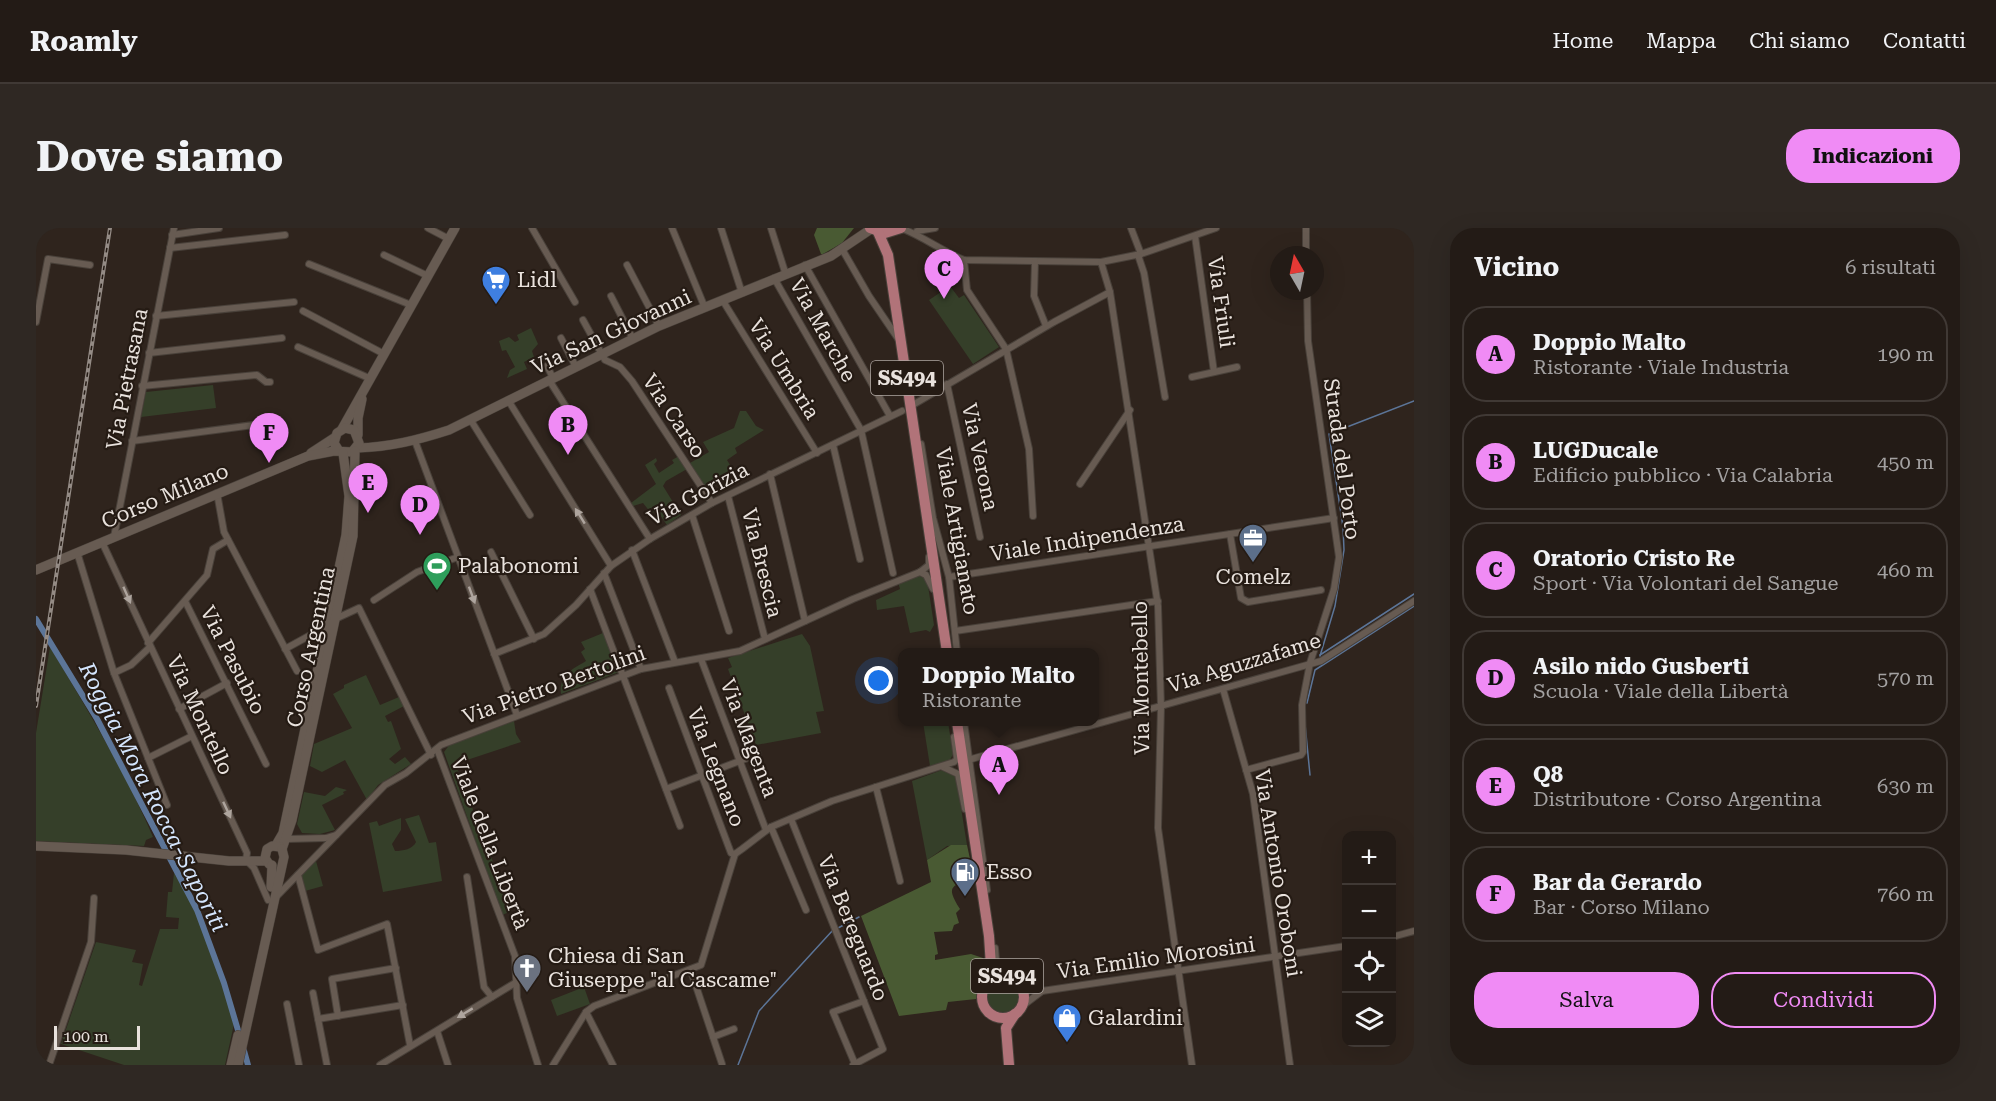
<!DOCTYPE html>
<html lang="it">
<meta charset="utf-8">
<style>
:root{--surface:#231b16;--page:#2f2823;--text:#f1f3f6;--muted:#a3a1a1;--line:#403935;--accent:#f08bf5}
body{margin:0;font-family:"Roboto Serif",serif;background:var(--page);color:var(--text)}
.controls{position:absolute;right:18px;bottom:18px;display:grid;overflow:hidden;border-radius:12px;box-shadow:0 6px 24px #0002}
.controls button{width:54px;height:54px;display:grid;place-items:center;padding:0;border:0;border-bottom:2px solid var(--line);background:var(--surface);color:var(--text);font:30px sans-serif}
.compass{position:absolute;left:1234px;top:18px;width:54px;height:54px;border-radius:50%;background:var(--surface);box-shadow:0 6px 24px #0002;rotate:351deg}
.scale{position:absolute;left:18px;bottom:15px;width:86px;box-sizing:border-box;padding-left:6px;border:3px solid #e9e2dd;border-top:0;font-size:16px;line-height:21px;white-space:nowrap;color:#e9e2dd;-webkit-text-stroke:4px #251b14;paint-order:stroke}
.you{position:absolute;left:843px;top:453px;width:21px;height:21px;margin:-15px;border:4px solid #fff;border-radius:50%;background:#1a73e8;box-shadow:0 0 0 9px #1a73e833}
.badge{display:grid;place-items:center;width:39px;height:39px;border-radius:50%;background:var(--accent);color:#111;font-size:20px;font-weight:700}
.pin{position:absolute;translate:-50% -50px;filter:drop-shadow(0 2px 3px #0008)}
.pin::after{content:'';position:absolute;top:32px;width:21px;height:18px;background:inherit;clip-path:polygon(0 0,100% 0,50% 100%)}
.popup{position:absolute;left:862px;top:420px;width:201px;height:78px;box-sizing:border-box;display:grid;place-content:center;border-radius:12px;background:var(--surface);filter:drop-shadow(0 2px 4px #0005);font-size:20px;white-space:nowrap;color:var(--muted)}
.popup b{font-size:22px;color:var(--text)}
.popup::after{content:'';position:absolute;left:50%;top:100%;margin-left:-12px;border:12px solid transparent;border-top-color:var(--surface)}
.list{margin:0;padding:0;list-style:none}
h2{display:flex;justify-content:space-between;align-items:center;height:78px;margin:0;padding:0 24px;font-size:26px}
h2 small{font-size:20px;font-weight:400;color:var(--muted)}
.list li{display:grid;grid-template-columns:39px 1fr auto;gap:18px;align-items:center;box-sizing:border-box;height:96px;margin:0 12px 12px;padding:0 12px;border:2px solid var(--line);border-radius:24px}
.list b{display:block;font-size:22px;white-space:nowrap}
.list p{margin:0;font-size:20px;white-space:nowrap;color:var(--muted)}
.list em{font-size:20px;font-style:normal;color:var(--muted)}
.actions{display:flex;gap:12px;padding:18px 24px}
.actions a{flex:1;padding:14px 0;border:2px solid var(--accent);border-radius:24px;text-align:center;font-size:21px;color:var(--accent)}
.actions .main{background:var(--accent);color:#111}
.icon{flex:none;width:33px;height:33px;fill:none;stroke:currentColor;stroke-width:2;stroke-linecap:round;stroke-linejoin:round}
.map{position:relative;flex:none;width:1378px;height:837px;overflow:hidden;border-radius:24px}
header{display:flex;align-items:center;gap:36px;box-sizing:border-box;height:84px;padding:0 30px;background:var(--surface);border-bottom:2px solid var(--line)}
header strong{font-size:28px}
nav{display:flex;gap:33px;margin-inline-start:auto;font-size:21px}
.intro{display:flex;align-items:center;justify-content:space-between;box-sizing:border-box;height:144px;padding:0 36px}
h1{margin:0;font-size:42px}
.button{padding:15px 27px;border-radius:24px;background:var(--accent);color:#111;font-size:21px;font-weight:700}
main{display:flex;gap:36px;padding:0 36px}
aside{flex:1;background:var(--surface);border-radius:24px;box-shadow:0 6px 24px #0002}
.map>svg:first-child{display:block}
.green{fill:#353f29}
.forest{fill:#495a33}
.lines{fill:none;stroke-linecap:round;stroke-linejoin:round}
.stream{stroke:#5c7598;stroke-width:1.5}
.canal{stroke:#5c7598;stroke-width:6}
.street-casing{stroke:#49413a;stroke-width:8}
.secondary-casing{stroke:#49413a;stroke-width:10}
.primary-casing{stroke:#49413a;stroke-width:12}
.street{stroke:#675b52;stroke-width:6}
.secondary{stroke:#675b52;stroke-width:9}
.primary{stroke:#b17379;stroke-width:10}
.rail-casing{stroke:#948b85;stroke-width:4}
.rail{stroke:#251b14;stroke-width:1.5;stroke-dasharray:4.5;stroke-linecap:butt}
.oneway{fill:#aea59e}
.labels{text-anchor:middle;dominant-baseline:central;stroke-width:4.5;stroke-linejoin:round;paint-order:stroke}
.shield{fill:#251b14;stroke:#aea6a1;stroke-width:1.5}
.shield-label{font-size:20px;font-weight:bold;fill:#e9e2dd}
.poi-label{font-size:21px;fill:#e9e2dd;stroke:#251b14;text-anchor:start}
.street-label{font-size:21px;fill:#e9e2dd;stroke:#251b14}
.water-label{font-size:22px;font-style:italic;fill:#d4e5fd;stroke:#251b14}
</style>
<header>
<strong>Roamly</strong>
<nav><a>Home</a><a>Mappa</a><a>Chi siamo</a><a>Contatti</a></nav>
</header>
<div class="intro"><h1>Dove siamo</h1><a class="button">Indicazioni</a></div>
<main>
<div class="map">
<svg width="1378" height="837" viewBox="0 0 1378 837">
<rect width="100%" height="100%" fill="#2f241d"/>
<g class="green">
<path d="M914,58L923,70L928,67L963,119L937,136L893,72Z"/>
<path d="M495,100L502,116L496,123L498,129L488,134L491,141L471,150L474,142L479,139L470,122L466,123L463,113L473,109L479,114L483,112L481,107Z"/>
<path d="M177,157L180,180L105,189L110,164Z"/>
<path d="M704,183H710L720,198L728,202L699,220L701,225L691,232L697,242L669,259L654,235L673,224L667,214L698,200Z"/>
<path d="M643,228L651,241L630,253L627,258L645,287L631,297L621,283L615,285L607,275L597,278L595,275L620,256L609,237L620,230L621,233L618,236L623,245L638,235L636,232Z"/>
<path d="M884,347L891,351L898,397L894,404L890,402L874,405L868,378L841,382L840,372L864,361L862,354Z"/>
<path d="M567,405L583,444L525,466C523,447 535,442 550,433L545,424L549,421L545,414Z"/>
<path d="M766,406L774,418L788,483L780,484L785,505L720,517L692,441L696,439L692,430Z"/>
<path d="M14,419C51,481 89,543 117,609L110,612L108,618L0,613V505Z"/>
<path d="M330,447L344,477L363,469L368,478L349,488L352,494L355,493L365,521L353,531L359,536L369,529L375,536L342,557L331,572L309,532L286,544L274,538L278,516L316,500L297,466L308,460V457Z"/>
<path d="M478,493L480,506L485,514L431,532L424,530L419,535L476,683L466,687L408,524L414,516Z"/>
<path d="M887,494H912L917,526L914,532L894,538Z"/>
<path d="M906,542L918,545L920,549L931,617L911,618L891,632L876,553Z"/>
<path d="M300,559L311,562L307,564L308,566L286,577L299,602L284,606L266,605L261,596L268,564L289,568Z"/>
<path d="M383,587L393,615L400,614L406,653L347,664L333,595L341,593L343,598L365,590V602L356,616L359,623C367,623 377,621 380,614L369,591Z"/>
<path d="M280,633L287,658L269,663L265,648Z"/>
<path d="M138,645L159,681L186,755L198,796L189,837H88L25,816L60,714L100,722L96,734L107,736L103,757L106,758L124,701H142L143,690L130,689L132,664H136Z"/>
<circle cx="967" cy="768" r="16"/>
<path d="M548,759L554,776L521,788L515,772Z"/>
</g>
<g class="forest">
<path d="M781,0H818L806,15L787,26H785L778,7Z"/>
<path d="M915,617H931L937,645L936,649C918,659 908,656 924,681L920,685L923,695L918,697L916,703L898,704L902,726L899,727V732L935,726L947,730L949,738L940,771L912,774L910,782L863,788L825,688L895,654L891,632Z"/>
</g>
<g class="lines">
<g class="stream">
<path d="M1284,427L1378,366"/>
<path d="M1284,428L1299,378L1308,322L1307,299L1293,206L1378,173"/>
<path d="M1271,475L1279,442L1378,378"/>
<path d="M1269,496L1274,547"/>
<path d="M802,700L823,689"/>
<path d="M702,837L723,783L797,702"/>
</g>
<g class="canal">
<path d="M0,391L61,491L161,682L188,755L204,809"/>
<path d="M207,819L212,837"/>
</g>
<g class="street-casing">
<g id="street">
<path d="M392,0L413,11"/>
<path d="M496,0L539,74"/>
<path d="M636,0L669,80"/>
<path d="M685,0L706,65"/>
<path d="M735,0L749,44"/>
<path d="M865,0C888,9 906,23 928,32L1065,34L1105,26L1180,0"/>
<path d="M1095,0L1105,26"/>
<path d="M1270,0V27"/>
<path d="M881,3L899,0"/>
<path d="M136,7L183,0"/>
<path d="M1159,8L1178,144"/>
<path d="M134,20L249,7"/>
<path d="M806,21L833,68L863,112"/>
<path d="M348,27L392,48"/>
<path d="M1102,27L1108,45L1129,169"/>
<path d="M928,32L931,62L970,121L993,221L997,288"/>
<path d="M999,33L998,68L1010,98"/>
<path d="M273,36L375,77"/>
<path d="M591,37L623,98"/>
<path d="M769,37L854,188"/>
<path d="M738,50L825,202L857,345"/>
<path d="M1074,64L1122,378L1125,479L1122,600L1156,837"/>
<path d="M575,68L597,111"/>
<path d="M687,73L781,225"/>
<path d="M267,83L348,126"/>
<path d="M120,88L258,74"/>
<path d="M547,92L569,132L584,139L596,153L676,275"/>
<path d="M0,94L12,31L54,37"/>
<path d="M525,110L540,139"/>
<path d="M262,119L335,151"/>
<path d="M113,125L246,110"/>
<path d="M511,138L517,150"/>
<path d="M1156,149L1201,139"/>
<path d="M513,152L614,311"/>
<path d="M911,156L944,309"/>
<path d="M106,158L221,147L230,154H234"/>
<path d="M472,172L575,338"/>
<path d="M875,178L1018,94L1074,64L1065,34"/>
<path d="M434,191L494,287"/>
<path d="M96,213L225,196"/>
<path d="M379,213L481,487"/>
<path d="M885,216L897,290L913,349L921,424"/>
<path d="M797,217L824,331"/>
<path d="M734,246L769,393"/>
<path d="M1044,256L1094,182"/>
<path d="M181,265L188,304L261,443"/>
<path d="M692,268L729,411"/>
<path d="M656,287L693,403"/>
<path d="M1194,306L1205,370L1212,374L1285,362"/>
<path d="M78,309L138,0"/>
<path d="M66,314L211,625L210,632L218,640L232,672"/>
<path d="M596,322L639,434"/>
<path d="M41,324L78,445L131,577"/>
<path d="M455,324L498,411"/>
<path d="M884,344L890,347L897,361"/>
<path d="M568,345L605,441"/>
<path d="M913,349L1298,290"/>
<path d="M554,361L644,598"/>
<path d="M338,372L381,344L422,329"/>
<path d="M150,375L230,536"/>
<path d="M299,391L323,380L395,527"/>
<path d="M919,403L1122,373"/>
<path d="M112,415L171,347L177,321L192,312"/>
<path d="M249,421L291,398"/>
<path d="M458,426L508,406L540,377L575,338L614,311L676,275L866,183"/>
<path d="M665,431L730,602"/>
<path d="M78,445L95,437L114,419"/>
<path d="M633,460L695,625L699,626"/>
<path d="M1187,461L1217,566L1254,837"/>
<path d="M143,481L191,455"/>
<path d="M928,494L951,662"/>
<path d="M401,521L479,728L481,770L502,837"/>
<path d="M112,530L156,508"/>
<path d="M932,532L1285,433L1378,373"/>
<path d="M907,539L922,546L929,581"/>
<path d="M1210,542L1265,527L1267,524L1266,477L1274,435L1298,361L1303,329L1272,113L1271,63"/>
<path d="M840,559L864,653"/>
<path d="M630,561L722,526"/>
<path d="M755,591L847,821L817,837"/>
<path d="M735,599L770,682"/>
<path d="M251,611L290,610L300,607"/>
<path d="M262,647L282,722L351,696L374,817"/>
<path d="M431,649L448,759L456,769"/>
<path d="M241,668L349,557L370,545L405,517L605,441L704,423L817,371L884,344L893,337V329"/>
<path d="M1356,709L1378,703"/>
<path d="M959,720L960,732"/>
<path d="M655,743L686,836"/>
<path d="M980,753L1006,763L1310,718"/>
<path d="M277,765L291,837"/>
<path d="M251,776L263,837"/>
<path d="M985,779L1006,763"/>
<path d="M550,784L577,837"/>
<path d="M302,788L296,751L360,740"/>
<path d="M282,791L367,777"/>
<path d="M401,803L412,837"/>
<path d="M677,809L698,801"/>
<path d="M819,836L797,784L828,773"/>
<path d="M13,837L55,714L58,670"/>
<path d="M344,837L479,755"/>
<path d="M517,837L550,784L558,778L665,737L699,626L706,621L735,599L796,573L918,534L921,531L918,509"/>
</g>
</g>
<g class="secondary-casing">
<g id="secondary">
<path d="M306,201L419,0"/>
<path d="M322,207V190L326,171"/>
<path d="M321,220C354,219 382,212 413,202L623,98L795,28L835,1"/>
<path d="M275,225L298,210"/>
<path d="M0,342L272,228L298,223L316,224L323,215L318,202L309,200L301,205L298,215L303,223"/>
<path d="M240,617L247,605L310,307L313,268L307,225"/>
<path d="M0,618L90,622L193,633H230"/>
<path d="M246,621L256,592L317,308L319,223"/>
<path d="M233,636L229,630L231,621L236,618L244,619"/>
<path d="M235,659L236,637"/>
<path d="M195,837L202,807"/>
<path d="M202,837L248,629L246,621"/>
</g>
</g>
<g class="primary-casing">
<g id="primary">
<path d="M834,0L849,5L865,0"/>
<path d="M842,4L852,27L911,424"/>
<path d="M921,494L953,708L955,738L951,756"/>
<circle cx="967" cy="769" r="21"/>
<path d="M973,837L970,800L979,786"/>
</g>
</g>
<use href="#street" class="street"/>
<use href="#secondary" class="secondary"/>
<use href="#primary" class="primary"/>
<g class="rail-casing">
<path id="rail" d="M0,478L74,0"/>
</g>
<use href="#rail" class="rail"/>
</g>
<defs><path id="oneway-solid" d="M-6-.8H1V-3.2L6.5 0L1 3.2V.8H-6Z" transform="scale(1.5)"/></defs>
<g class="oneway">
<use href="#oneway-solid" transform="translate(544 288) rotate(-122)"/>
<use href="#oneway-solid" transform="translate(91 367) rotate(66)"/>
<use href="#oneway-solid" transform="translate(436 367) rotate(70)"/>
<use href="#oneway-solid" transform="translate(191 582) rotate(65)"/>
<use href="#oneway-solid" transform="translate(429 785) rotate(149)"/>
</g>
<defs>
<g id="supermarket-pin" transform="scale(1.5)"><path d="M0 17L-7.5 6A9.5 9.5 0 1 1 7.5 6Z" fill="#3f7fe0" stroke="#251b14"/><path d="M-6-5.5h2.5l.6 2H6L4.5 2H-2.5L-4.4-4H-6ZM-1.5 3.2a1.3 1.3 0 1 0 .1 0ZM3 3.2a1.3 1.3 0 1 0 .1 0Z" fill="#fff"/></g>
<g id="office-pin" transform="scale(1.5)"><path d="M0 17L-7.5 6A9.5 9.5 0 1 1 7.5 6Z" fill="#5c6f8a" stroke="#251b14"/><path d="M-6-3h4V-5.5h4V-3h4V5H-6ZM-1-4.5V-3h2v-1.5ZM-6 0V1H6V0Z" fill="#fff"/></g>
<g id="stadium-pin" transform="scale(1.5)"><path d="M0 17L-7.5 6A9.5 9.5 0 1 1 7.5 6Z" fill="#2e9e5b" stroke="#251b14"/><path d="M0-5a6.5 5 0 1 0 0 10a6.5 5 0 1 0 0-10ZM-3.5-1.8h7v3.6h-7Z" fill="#fff"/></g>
<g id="fuel-pin" transform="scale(1.5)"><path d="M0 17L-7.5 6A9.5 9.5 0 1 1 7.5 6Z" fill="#5c6f8a" stroke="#251b14"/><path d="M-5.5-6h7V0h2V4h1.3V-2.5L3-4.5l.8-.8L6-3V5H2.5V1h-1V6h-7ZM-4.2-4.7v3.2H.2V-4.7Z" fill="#fff"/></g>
<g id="church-pin" transform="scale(1.5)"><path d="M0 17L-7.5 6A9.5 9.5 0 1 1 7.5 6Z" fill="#6b7280" stroke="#251b14"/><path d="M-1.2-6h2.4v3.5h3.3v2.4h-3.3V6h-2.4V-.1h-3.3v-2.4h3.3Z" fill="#fff"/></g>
<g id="shop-pin" transform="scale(1.5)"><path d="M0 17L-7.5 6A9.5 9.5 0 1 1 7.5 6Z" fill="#3f7fe0" stroke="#251b14"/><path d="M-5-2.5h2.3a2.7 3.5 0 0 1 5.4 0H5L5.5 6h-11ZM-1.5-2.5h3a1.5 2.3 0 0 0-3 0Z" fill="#fff"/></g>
</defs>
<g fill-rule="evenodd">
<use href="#supermarket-pin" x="460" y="52"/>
<use href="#office-pin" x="1217" y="310"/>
<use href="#stadium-pin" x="401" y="338"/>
<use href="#fuel-pin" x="929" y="644"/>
<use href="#church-pin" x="491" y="740"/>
<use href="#shop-pin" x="1031" y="790"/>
</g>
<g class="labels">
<g class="shield">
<rect x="835" y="133" width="72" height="34" rx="4.5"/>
<rect x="935" y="731" width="72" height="34" rx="4.5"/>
</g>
<g class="shield-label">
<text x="871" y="150">SS494</text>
<text x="971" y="748">SS494</text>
</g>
<g class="poi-label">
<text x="481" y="52">Lidl</text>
<text x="422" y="338">Palabonomi</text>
<text x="1217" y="349" text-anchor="middle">Comelz</text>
<text x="950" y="644">Esso</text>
<text x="512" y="728">Chiesa di San<tspan x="512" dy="24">Giuseppe "al Cascame"</tspan></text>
<text x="1052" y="790">Galardini</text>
</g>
<g class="street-label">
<text transform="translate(1185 74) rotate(82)">Via Friuli</text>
<text transform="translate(787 102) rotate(61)">Via Marche</text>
<text transform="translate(575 104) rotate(-25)">Via San Giovanni</text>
<text transform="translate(748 141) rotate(58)">Via Umbria</text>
<text transform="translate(91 151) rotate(-79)">Via Pietrasana</text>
<text transform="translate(638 188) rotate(56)">Via Carso</text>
<text transform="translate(944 229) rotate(78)">Via Verona</text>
<text transform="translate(1306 231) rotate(82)">Strada del Porto</text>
<text transform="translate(662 266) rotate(-28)">Via Gorizia</text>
<text transform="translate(129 268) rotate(-23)">Corso Milano</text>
<text transform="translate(921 303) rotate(80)">Viale Artigianato</text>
<text transform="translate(1051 311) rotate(-9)">Viale Indipendenza</text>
<text transform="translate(726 335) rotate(76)">Via Brescia</text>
<text transform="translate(275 419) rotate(-78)">Corso Argentina</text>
<text transform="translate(197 432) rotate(63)">Via Pasubio</text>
<text transform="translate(1208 435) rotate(-17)">Via Aguzzafame</text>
<text transform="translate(1105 450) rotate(-91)">Via Montebello</text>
<text transform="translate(518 457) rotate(-20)">Via Pietro Bertolini</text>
<text transform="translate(164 487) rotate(65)">Via Montello</text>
<text transform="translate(713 510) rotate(69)">Via Magenta</text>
<text transform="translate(680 539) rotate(69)">Via Legnano</text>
<text transform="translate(454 615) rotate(69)">Viale della Libertà</text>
<text transform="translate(1242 645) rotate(81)">Via Antonio Oroboni</text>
<text transform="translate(817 700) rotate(68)">Via Bereguardo</text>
<text transform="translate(1120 730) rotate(-8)">Via Emilio Morosini</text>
</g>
<g class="water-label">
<text transform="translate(117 569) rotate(63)">Roggia Mora Rocca-Saporiti</text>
</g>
</g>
</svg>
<div class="controls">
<button>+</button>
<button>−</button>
<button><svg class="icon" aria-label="locate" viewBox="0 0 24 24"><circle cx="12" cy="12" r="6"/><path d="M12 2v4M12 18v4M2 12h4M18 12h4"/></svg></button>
<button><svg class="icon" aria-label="layers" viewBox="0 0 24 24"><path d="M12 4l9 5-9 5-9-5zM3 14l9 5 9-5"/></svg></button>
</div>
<svg class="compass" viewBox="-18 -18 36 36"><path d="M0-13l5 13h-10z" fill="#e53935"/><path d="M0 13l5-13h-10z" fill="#a3a1a1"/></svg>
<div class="scale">100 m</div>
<div class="you"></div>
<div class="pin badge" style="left:963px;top:567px">A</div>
<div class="popup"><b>Doppio Malto</b>Ristorante</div>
<div class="pin badge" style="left:532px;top:227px">B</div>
<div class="pin badge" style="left:908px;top:71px">C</div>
<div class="pin badge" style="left:384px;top:307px">D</div>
<div class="pin badge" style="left:332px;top:285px">E</div>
<div class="pin badge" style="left:233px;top:235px">F</div>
</div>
<aside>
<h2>Vicino<small>6 risultati</small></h2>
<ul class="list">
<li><span class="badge">A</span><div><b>Doppio Malto</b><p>Ristorante · Viale Industria</p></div><em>190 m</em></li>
<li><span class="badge">B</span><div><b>LUGDucale</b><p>Edificio pubblico · Via Calabria</p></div><em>450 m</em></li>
<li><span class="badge">C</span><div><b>Oratorio Cristo Re</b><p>Sport · Via Volontari del Sangue</p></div><em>460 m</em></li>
<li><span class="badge">D</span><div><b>Asilo nido Gusberti</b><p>Scuola · Viale della Libertà</p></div><em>570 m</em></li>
<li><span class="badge">E</span><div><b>Q8</b><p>Distributore · Corso Argentina</p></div><em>630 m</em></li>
<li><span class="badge">F</span><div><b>Bar da Gerardo</b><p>Bar · Corso Milano</p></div><em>760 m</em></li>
</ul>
<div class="actions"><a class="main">Salva</a><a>Condividi</a></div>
</aside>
</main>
